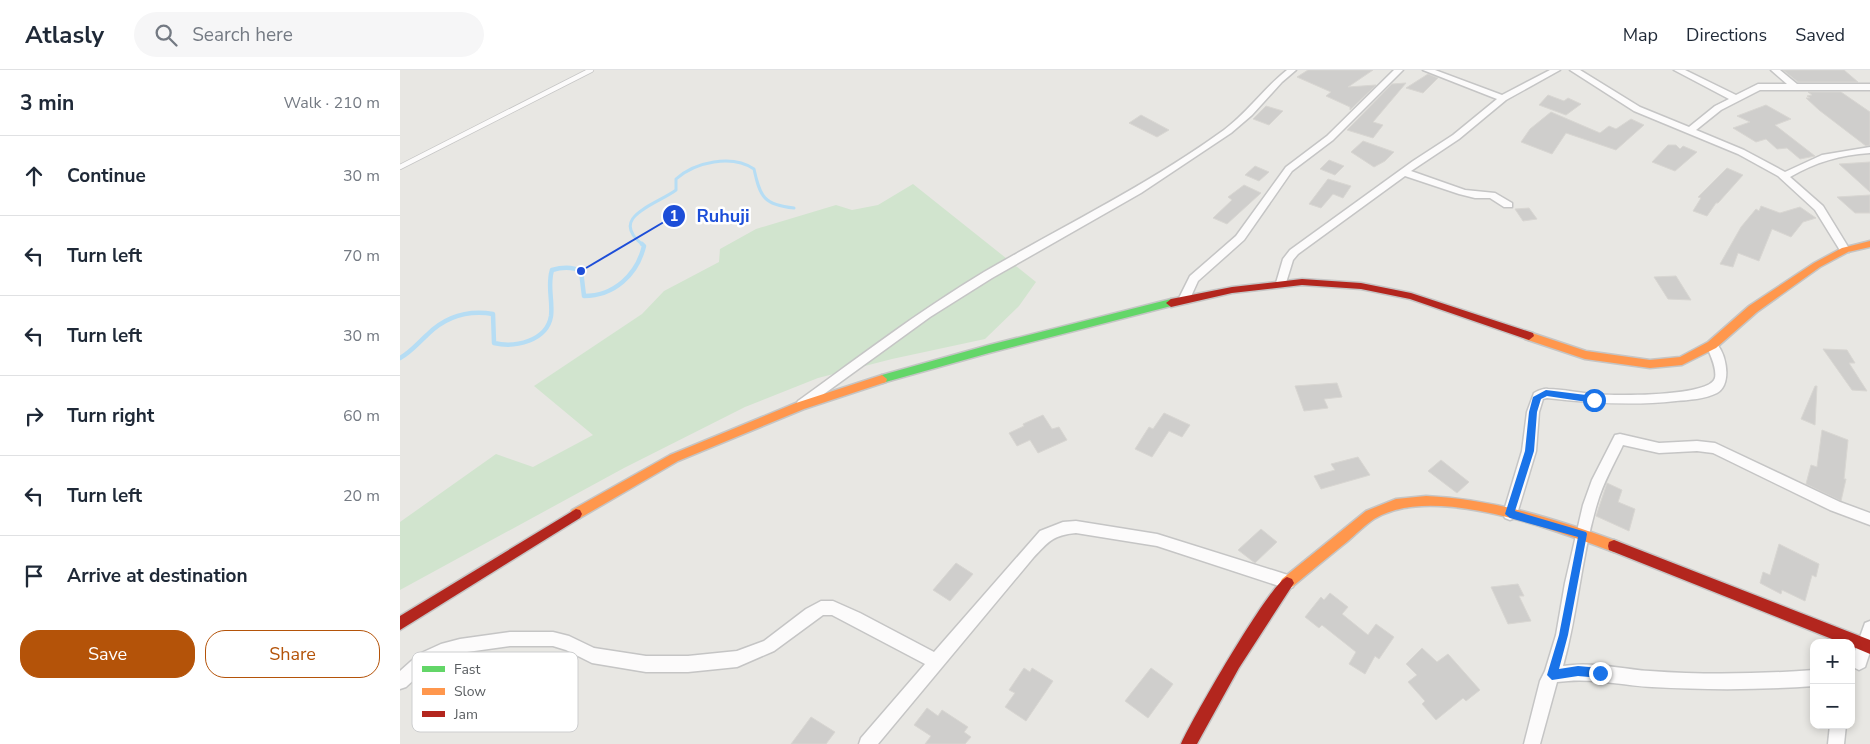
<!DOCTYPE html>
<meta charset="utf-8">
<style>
:root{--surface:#fff;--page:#f6f6f7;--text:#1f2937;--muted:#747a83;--line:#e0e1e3;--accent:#b45309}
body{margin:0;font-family:"Nunito Sans",sans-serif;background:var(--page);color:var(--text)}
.controls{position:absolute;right:15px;bottom:15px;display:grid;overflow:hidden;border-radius:10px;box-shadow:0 2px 8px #0003}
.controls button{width:45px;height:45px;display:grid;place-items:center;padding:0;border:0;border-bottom:1px solid var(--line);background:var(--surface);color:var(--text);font:25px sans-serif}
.stop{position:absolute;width:15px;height:15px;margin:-11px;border:4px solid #1a73e8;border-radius:50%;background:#fff}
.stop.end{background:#1a73e8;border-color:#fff;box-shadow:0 1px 5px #0008}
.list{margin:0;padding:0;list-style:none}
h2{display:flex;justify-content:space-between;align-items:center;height:65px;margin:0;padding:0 20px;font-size:21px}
h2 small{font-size:16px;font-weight:400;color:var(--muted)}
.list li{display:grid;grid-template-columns:32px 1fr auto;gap:15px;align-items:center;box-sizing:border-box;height:80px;padding:0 20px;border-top:1px solid var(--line)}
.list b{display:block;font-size:19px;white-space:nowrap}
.list em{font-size:16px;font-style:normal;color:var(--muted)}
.actions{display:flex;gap:10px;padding:15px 20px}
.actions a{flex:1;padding:11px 0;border:1px solid var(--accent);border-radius:20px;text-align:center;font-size:18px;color:var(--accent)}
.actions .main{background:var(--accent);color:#fff}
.icon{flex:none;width:28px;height:28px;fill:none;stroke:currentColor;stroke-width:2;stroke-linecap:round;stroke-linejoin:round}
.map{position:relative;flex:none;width:1470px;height:674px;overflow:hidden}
header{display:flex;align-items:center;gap:30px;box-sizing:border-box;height:70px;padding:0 25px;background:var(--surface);border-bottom:1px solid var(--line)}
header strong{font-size:24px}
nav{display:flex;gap:28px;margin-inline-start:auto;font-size:18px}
.search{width:350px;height:45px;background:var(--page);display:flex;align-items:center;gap:12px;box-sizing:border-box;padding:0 18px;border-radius:28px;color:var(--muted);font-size:19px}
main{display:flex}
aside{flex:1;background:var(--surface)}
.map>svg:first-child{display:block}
.green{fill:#d1e4ce}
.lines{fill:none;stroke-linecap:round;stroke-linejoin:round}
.stream-far1{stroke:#b6ddf4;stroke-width:3}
.stream{stroke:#b6ddf4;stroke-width:4.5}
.building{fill:#cfcecc;stroke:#d8d6d2}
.lane-casing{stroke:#c5c5c5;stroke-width:6}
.street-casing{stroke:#c5c5c5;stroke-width:3}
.fast-casing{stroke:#c5c5c5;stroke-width:3}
.slow-casing{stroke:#c5c5c5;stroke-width:3}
.jam-casing{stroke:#c5c5c5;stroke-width:3}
.lane{stroke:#fcfbfb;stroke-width:4.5}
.street{fill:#fcfbfb;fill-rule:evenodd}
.fast{fill:#63d668;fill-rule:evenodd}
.slow{fill:#ff974d;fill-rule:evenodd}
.jam{fill:#b3261e;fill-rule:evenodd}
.route{fill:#1a73e8}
.key{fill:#fff;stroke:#cdcecf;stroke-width:1}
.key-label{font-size:14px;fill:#595d60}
.leader{fill:none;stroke:#1d4ed8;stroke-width:2}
.callout-dot{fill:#1d4ed8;stroke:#fff;stroke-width:2}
.mark-label{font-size:15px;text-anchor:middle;font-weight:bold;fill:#fff}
.callout-label{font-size:18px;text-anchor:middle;font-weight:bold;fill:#1d4ed8;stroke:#fff;stroke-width:5;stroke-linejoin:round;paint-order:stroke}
</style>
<header>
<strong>Atlasly</strong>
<div class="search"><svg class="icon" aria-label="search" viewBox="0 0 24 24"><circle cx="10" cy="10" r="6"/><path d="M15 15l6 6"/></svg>Search here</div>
<nav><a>Map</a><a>Directions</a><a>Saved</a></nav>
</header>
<main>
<aside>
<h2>3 min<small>Walk · 210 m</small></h2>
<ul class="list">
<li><svg class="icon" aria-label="ahead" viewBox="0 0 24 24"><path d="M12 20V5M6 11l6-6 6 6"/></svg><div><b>Continue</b></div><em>30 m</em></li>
<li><svg class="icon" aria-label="left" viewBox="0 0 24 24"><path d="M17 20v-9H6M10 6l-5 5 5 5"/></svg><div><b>Turn left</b></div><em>70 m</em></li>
<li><svg class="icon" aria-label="left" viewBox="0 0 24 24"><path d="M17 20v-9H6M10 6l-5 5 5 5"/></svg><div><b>Turn left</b></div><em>30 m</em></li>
<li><svg class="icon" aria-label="right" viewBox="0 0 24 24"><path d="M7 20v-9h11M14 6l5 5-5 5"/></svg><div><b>Turn right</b></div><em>60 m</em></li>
<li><svg class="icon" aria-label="left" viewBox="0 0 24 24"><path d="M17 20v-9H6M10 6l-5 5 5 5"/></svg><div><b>Turn left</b></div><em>20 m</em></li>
<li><svg class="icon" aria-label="arrive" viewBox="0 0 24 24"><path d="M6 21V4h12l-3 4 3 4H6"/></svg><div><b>Arrive at destination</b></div></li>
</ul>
<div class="actions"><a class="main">Save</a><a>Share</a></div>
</aside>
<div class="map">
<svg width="1470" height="674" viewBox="0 0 1470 674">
<rect width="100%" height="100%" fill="#e8e7e3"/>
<path class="green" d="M513,114L636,212L619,236L585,269L492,289L418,308L345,337L224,398L0,520V452L96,384L133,397L193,365L134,316L242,244L264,221L319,192L320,179L356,159L436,135L452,140L478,135Z"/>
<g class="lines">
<path class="stream-far1" d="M243,175C207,147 256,135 276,120V109C295,92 332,84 354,99C360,127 364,135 394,138"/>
<path class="stream" d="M0,288C11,282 18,273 27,265C45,247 68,240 93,244L94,273C115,278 147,271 151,246C153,230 147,216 152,200C162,197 171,196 181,201L184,226C214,226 237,205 244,176L242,174"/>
</g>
<g class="building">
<path d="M908,0H973L948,17L976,15L950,40V37L926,26L931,22L897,7Z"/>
<path d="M1383,0H1444L1458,12H1398Z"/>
<path d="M1028,4L1038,8L1023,23L1006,18Z"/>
<path d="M1006,13L973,52L983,55L973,68L947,60L992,14Z"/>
<path d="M1408,22H1441L1470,42V75L1466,76L1419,40L1406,28H1410L1407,26L1412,25Z"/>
<path d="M1148,25L1164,31L1168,28L1181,34L1166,45L1139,35Z"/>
<path d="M1366,35L1391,49L1375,55L1415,86L1400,89L1387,78L1377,79L1366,69L1356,72L1333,58L1350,52L1337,46Z"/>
<path d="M866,36L883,41L869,55L853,49Z"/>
<path d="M1151,42L1200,63L1209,56L1216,59L1231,49L1244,55L1216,80L1166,63L1152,84L1121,72L1130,59Z"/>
<path d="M741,45L769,60L757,67L729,53Z"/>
<path d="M963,71L994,82L985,91L974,97L951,82Z"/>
<path d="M1268,75H1276L1280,79L1283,76L1297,82L1275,101L1252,92Z"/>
<path d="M929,90L944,96L935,105L920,99Z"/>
<path d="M1470,92V122L1439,94Z"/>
<path d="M855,96L869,102L859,111L845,105Z"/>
<path d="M1327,98L1343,105L1318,133H1316L1307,146L1293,141L1301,128L1298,127Z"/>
<path d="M928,109L951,116L943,128L933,124L921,138L909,134Z"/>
<path d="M844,115L861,123L827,154L813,148L832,130L828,127Z"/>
<path d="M1470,125V143H1455L1437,127Z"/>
<path d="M1361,136L1380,143L1400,137L1416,148L1403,152L1391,167L1372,159L1359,191L1338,183L1333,197L1320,194L1341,157L1356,139L1359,141Z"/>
<path d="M1129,138L1137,149L1123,151L1115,139Z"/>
<path d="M1276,206L1291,230L1268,229L1254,207Z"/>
<path d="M1423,279L1447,280L1455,293H1449L1467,321L1452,320Z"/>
<path d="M937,313L942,327L924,329L928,338L904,341L895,316Z"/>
<path d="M1415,316H1417L1415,355L1401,349Z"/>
<path d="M764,343L790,355L782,367L769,361L752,387L735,379L749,357L753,359Z"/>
<path d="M643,345L652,359L659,357L667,370L638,383L630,370L617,376L609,363L624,356L623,354Z"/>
<path d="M1422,360L1448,370L1444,409H1446L1441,431L1406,414L1411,395L1417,397Z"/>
<path d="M958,387L970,405L921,419L914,406L935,400L931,394Z"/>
<path d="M1041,390L1069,412L1057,423L1028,401Z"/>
<path d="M1207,413L1222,420L1218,432L1235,439L1229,461L1196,446Z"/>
<path d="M861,459L877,472L855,493L838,480Z"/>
<path d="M1379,474L1419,494L1416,507L1412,505L1405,531L1382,520L1381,524L1360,513L1363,502L1370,505Z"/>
<path d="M556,493L573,504L550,531L533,520Z"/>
<path d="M1118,514L1124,526H1119L1131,551L1108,554L1091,517Z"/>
<path d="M930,523L948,537L942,544L968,565L976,554L994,567L979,589L975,586L965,604L949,594L956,582L922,555L919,558L905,547L921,527L924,530Z"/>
<path d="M1022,578L1037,592L1048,584L1080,620L1066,631L1063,628L1036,650L1022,634L1025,631L1008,612L1017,605L1006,594Z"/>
<path d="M624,598L630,602L632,598L653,611L626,651L605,637L615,623L609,620Z"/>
<path d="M751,598L773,614L748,648L725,631Z"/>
<path d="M527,638L538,646L542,640L568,657L564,662L571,667L565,674H525L531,666L514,655Z"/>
<path d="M411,647L435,662L426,674H391Z"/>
</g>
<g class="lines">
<g class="lane-casing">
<path id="lane" d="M0,97L191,0"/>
</g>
<g class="street-casing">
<g id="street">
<path d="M887,0H896L882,12L852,45L831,63L741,123L592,208L530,247L406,337H398L396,334L398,331C459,287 519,241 584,202C665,155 748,115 824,60C848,42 864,18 887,0Z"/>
<path d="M994,0H1003L933,70L892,101L844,170L798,211L788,233H780L778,230L790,206L836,166L886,97L927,66Z"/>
<path d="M1023,0H1035L1102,25L1150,0H1160L1106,30L1059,69L1011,101L1065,120L1095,123L1112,133V137H1104L1090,128H1075L1059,124L1005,106L898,184L893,190L885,216H877L876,213L883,189L890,180L1013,91L1053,65L1097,29Z"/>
<path d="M1170,0H1180L1240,37L1289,57L1315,36L1329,29L1274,0H1285L1336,25L1358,14H1387L1371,0H1380L1397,14H1470V20H1360L1321,40L1296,60L1344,80L1385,102L1422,85L1470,77V83C1440,85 1416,92 1390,107L1423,136L1450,180L1449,182H1441L1415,140L1378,106L1338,84L1234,41Z"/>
<path d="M1312,271C1325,275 1334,314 1317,323C1305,329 1289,330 1276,331C1232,336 1190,333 1147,328L1143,329L1139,342L1136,381L1117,444L1115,448L1110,450L1105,448L1103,444L1122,381L1127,342L1134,323C1138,321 1143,318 1148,319C1163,319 1179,323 1194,324C1213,326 1310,327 1315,308C1317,298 1310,284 1306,275Z"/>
<path d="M1220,364L1259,373L1297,371L1315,373L1440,432L1470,443V455L1430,440L1313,383L1297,381L1259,383L1223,375C1214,394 1203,413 1197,434C1181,487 1178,543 1163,596C1191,591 1221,599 1250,601C1304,605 1360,604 1414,600V616C1360,620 1306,620 1252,617C1219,615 1190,607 1157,612L1140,674H1124L1140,611L1145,601L1156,565L1165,513L1183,435L1192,410L1215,365Z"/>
<path d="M676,451L757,464L888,505L893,507L895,512L893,517L888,519L757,476L676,463C653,465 648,472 633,488L478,674H459L461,668L525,594L432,545H423L374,581L337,597L288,602H246L192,593L166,580L153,576H110L60,583L43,589L31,594L6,617L0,619V601L19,584L41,574L60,569L110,562H153L169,566L194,578L246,586H288L337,581L364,571L406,539L421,531H433L460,543L534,582L640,461L663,452Z"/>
<path d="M1470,551V582L1465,597L1459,600L1453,597L1451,592L1465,553Z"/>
<path d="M1430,655H1446L1444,674H1428Z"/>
</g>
</g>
<g class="fast-casing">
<path id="fast" d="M771,229L775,231L776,233L775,235L589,283L482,313L477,309L482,305L589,275Z"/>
</g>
<g class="slow-casing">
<g id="slow">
<path d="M1470,171V177L1448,182L1420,197L1357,242L1316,278L1282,295L1250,298L1185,289L1125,269L1124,266L1129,262L1186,281L1250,290L1280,287L1308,272L1349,236L1414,193L1442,178Z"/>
<path d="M482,305L487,309L486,312L404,339L278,391L180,448L176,449L172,448L170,444L172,440L270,385L396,333Z"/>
<path d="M1026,426C1093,429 1156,449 1219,472L1220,476L1219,480L1214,482C1154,460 1033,413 974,449C965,455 956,464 948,471C929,486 910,502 892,517L887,519L882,517L880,513L882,509L966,441L996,429Z"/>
</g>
</g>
<g class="jam-casing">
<g id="jam">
<path d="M902,209L961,213L1011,223L1133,263L1134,266L1129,270L1010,229L961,219L902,215L832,223L771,237L766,233L771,229L832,217Z"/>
<path d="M176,439L180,440L182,444L180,448L0,560V546Z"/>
<path d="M1214,470L1470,570V584L1451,576V573H1442L1209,480L1208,476L1209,472Z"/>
<path d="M887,507L892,509L894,513L839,598L797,674H781C791,651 870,513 887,507Z"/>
</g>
</g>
<use href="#lane" class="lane"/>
<use href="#street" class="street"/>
<use href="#fast" class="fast"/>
<use href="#slow" class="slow"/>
<use href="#jam" class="jam"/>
</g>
<path class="route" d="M1146,320L1194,326L1198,330L1194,333L1147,326L1141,329L1137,342L1134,381L1115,441L1186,462L1187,464L1168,565L1159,599L1178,596L1200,598L1205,603L1200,608L1178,606L1152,610L1147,605L1159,565L1178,467L1110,448L1105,444L1125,381L1129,342L1133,327Z"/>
<rect x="12" y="582" width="166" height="80" rx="8" class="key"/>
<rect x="22" y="596" width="23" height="6" fill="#63d668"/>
<rect x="22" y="618" width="23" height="7" fill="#ff974d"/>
<rect x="22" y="641" width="23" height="6" fill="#b3261e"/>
<g class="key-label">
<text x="54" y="604">Fast</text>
<text x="54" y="626">Slow</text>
<text x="54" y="649">Jam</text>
</g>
<path class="leader" d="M181 201L274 146"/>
<g class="callout-dot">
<circle cx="181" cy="201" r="5"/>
<circle cx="274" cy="146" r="12"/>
</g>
<g class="mark-label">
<text x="274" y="151">1</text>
</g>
<g class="callout-label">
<text x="323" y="152">Ruhuji</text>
</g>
</svg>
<div class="controls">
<button>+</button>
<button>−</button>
</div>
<div class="stop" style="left:1194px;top:330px"></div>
<div class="stop end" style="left:1200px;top:603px"></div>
</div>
</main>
